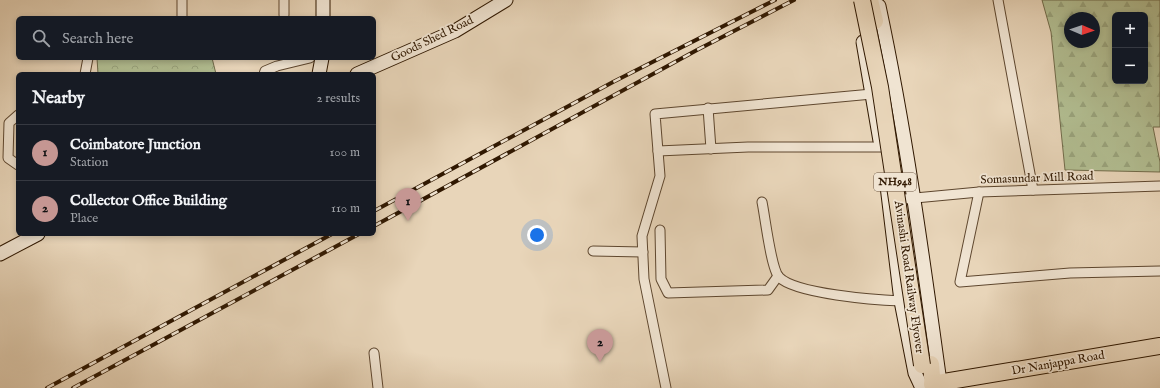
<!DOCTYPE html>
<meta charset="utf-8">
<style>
:root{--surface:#171b24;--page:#242831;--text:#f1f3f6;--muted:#9ea1a6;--line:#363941;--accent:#c59692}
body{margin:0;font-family:"IM FELL English",serif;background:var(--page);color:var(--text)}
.controls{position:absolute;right:12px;top:12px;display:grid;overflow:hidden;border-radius:6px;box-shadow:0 2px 6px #0003}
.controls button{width:36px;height:36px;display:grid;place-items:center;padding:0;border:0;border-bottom:1px solid var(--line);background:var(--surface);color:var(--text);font:20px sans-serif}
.compass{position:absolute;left:1064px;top:12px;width:36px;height:36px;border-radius:50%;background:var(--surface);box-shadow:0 2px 6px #0003;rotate:92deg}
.you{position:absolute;left:537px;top:235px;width:14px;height:14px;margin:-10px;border:3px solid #fff;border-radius:50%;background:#1a73e8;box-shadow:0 0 0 6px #1a73e833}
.badge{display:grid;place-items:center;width:26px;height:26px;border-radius:50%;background:var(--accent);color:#111;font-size:13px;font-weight:700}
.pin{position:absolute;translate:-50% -33px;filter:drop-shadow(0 1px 2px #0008)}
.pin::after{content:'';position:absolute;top:21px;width:14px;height:12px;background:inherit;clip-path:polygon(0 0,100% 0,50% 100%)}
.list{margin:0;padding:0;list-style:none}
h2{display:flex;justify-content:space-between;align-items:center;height:52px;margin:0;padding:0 16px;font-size:17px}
h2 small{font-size:13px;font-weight:400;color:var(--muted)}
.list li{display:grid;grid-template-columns:26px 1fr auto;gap:12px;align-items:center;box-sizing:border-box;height:56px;padding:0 16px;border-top:1px solid var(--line)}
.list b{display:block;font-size:15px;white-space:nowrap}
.list p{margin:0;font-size:13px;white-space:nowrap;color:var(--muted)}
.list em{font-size:13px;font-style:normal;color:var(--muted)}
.icon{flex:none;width:22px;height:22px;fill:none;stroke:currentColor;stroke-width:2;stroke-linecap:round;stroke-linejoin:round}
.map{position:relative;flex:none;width:1160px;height:388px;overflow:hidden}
.search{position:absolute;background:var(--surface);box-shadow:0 2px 6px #0003;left:16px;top:16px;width:360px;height:44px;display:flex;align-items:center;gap:10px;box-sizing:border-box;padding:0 14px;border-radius:6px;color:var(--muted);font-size:15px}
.panel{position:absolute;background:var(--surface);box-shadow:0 2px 6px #0003;left:16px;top:72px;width:360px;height:164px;border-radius:6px}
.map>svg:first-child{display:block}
.forest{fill:url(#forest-firs);stroke:#716b4a;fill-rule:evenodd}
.park{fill:url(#park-crowns);stroke:#716b4a}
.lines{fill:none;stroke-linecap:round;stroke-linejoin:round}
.street-casing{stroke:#5e472f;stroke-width:11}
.secondary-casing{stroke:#301801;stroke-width:15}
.highway-casing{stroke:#301801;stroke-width:18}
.street{stroke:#f0e4d2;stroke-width:9}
.secondary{stroke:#f0e4d2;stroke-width:13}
.highway{stroke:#e8d5b9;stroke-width:16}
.rail-casing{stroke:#301801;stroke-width:4}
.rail{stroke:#f0e4d2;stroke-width:2.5;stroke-dasharray:8;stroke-linecap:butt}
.highway-bridge-casing{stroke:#301801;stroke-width:18;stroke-linecap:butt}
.highway-bridge{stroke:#e8d5b9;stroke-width:16}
.labels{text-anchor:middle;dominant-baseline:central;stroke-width:3.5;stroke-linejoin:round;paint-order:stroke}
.shield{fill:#f0e4d2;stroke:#6a5540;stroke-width:1}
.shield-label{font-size:11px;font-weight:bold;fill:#301801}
.street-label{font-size:12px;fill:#301801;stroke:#f0e4d2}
</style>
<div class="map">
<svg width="1160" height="388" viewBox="0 0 1160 388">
<defs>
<pattern id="forest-firs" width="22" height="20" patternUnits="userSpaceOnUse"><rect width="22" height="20" fill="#b2be92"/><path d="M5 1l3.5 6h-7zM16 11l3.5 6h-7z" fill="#99a37c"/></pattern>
<pattern id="park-crowns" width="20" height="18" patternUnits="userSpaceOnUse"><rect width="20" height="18" fill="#b2be92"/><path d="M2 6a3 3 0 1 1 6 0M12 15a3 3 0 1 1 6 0" fill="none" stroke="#99a37c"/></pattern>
</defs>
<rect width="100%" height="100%" fill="#e8d5b9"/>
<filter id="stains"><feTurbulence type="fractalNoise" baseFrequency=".005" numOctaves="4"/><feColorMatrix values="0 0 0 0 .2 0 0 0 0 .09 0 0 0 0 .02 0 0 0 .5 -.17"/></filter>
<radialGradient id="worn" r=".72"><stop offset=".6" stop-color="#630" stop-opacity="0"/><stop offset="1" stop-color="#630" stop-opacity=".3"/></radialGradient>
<path class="forest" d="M1042,0H1160V127H1153L1160,162V172L1065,170L1051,32ZM1115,15H1145V81H1115ZM1070,18H1094V42H1070Z"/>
<path class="park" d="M97,58H212L216,74H98Z"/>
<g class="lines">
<g class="street-casing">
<g id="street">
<path d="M284,0V15"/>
<path d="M998,0L1033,190"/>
<path d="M182,18V0"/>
<path d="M85,74L88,58"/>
<path d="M264,74L265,71L277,66L310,58"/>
<path d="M708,108L711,149"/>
<path d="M18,115L9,123L8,158L18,165"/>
<path d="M658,151L748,147H881"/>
<path d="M979,192L960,282L1070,273L1160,271"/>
<path d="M894,200L979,192L1160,186"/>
<path d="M762,202C765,216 771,269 779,277C795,294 876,300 901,301"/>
<path d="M660,230L661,279L668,293L768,290L778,276"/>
<path d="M593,251L643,252"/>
<path d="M374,353L378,388"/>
<path d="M666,388L644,279L642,236L660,176L655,114L872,94"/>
</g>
</g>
<g class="secondary-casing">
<g id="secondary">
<path d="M879,6C905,128 922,251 939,375"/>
<path d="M323,18V0"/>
<path d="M863,42L880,141"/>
<path d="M319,74L322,58"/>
<path d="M357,74L455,31L506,0"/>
<path d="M887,186L901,301L915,373L922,388"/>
<path d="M0,254L38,234"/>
</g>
</g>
<g class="highway-casing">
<g id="highway">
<path d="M870,0L875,21"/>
<path d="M931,364L933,388"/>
<path d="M932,384L1160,346"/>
</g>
</g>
<use href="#street" class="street"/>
<use href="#secondary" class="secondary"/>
<use href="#highway" class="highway"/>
<g class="rail-casing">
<g id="rail">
<path d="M374,211L613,82L775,0"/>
<path d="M374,226L697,50L794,0"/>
<path d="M47,388L332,234"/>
<path d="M73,388L359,234"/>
</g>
</g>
<use href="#rail" class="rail"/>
<g class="highway-bridge-casing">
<path id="highway-bridge" d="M862,0L880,87L922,365"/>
</g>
<use href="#highway-bridge" class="highway-bridge"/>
</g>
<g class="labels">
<rect class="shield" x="874" y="173" width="42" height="18" rx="3"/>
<g class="shield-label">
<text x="895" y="182">NH948</text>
</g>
<g class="street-label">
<text transform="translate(432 39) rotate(-26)">Goods Shed Road</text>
<text transform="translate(1037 178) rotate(-2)">Somasundar Mill Road</text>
<text transform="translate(909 277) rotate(82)">Avinashi Road Railway Flyover</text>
<text transform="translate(1058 363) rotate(-10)">Dr Nanjappa Road</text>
</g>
</g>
<rect width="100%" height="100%" filter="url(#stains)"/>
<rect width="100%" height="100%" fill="url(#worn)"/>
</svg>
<div class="controls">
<button>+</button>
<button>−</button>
</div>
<svg class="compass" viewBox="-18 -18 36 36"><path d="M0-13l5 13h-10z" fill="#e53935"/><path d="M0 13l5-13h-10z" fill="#9ea1a6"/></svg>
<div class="you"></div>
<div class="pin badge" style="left:408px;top:221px">1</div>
<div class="pin badge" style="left:600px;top:362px">2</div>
<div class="search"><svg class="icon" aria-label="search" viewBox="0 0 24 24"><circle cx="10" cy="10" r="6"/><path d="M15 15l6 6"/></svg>Search here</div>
<section class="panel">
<h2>Nearby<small>2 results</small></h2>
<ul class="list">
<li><span class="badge">1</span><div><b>Coimbatore Junction</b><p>Station</p></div><em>100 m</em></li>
<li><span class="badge">2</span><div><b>Collector Office Building</b><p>Place</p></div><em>110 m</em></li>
</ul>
</section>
</div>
